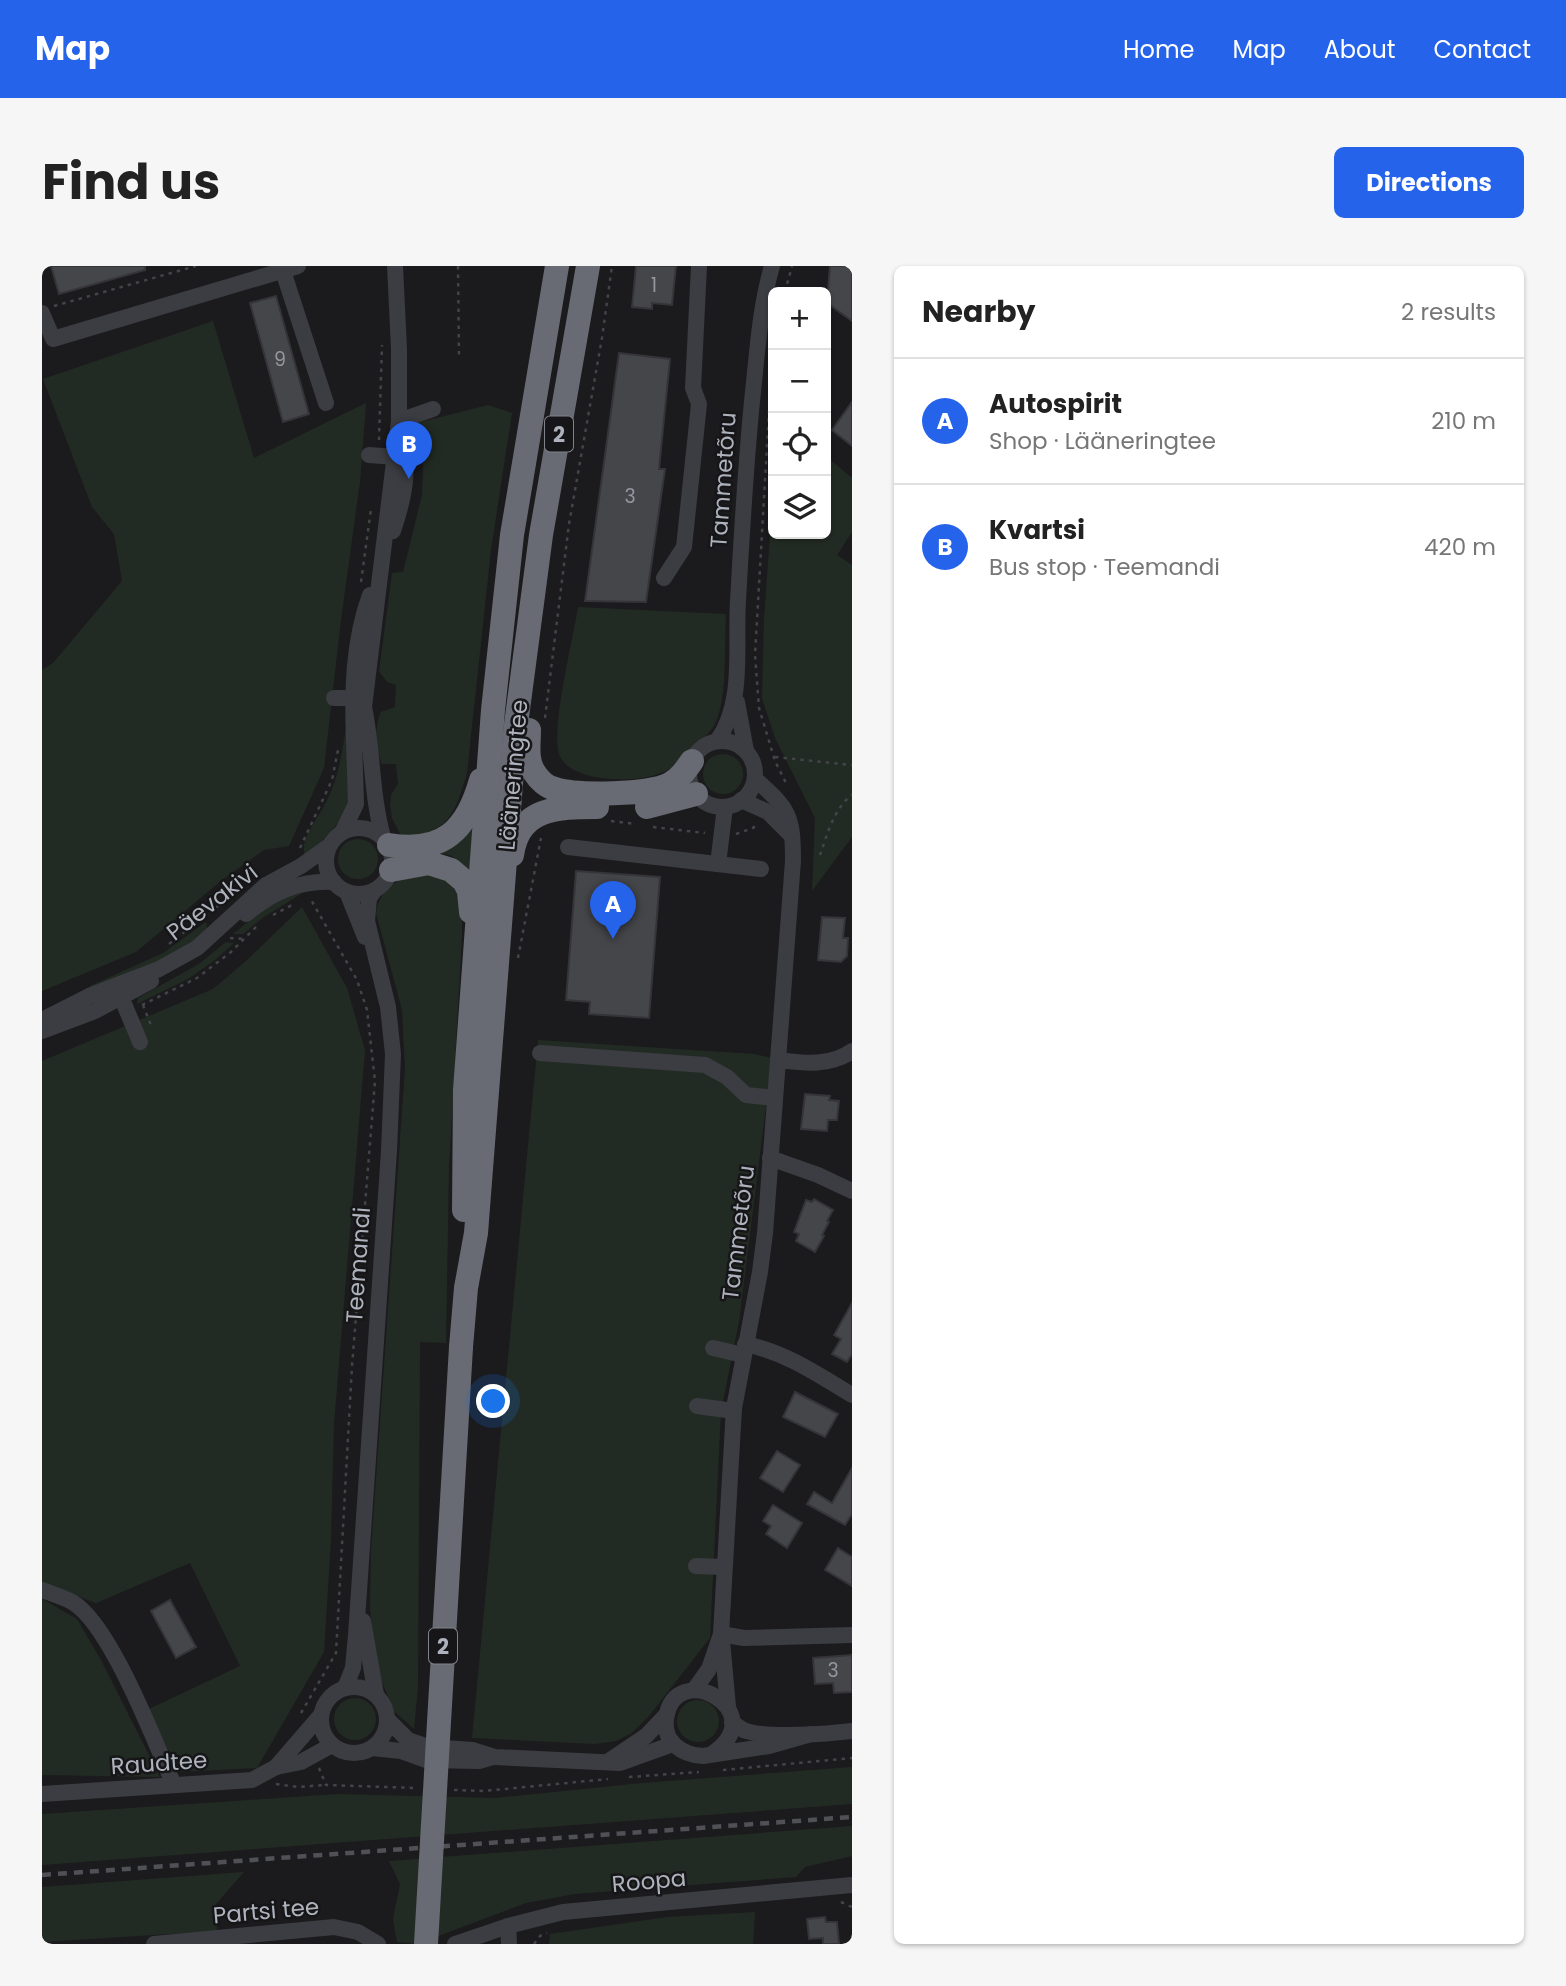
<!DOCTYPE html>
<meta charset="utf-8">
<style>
:root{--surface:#fff;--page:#f6f6f6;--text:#222;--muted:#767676;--line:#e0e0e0;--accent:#2563eb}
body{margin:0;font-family:Poppins,sans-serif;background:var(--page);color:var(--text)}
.controls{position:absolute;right:21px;top:21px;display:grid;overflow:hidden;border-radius:10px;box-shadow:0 2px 5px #0004}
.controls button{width:63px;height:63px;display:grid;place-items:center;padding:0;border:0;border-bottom:2px solid var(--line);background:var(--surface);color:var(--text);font:35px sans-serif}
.you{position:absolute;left:452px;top:1136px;width:24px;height:24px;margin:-18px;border:5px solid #fff;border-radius:50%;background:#1a73e8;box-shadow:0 0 0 10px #1a73e833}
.badge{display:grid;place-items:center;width:46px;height:46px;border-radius:50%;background:var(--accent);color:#fff;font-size:23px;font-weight:700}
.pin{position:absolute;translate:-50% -58px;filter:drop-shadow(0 2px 4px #0008)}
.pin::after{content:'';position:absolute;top:37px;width:24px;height:21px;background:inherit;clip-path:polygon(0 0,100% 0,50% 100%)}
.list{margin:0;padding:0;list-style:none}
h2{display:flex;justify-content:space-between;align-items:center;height:91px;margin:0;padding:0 28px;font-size:30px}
h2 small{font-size:23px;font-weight:400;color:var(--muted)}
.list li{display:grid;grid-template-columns:46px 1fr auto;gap:21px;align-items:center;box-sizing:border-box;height:126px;padding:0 28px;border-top:2px solid var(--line)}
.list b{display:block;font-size:26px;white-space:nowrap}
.list p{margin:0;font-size:23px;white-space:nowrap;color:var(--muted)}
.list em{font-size:23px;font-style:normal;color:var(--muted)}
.icon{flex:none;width:38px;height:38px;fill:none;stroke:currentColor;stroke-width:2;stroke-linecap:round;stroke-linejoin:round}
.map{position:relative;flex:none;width:810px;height:1678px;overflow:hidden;border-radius:10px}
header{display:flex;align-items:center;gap:42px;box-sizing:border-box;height:98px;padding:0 35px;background:var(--accent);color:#fff}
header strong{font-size:33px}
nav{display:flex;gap:38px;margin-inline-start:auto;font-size:24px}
.intro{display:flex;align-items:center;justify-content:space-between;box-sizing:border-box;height:168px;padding:0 42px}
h1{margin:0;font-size:49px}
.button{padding:18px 32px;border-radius:10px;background:var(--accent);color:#fff;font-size:24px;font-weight:700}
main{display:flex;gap:42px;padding:0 42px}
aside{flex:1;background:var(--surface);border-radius:10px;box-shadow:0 2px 5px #0004}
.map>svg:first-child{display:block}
.green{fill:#222b23}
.building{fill:#45464a;stroke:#353539;stroke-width:2}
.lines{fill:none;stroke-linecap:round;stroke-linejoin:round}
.path{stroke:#424449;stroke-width:2.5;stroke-dasharray:3.5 5;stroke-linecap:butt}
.minor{stroke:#3c3d42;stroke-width:16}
.highway{stroke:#686b73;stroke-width:24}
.rail{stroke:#4f5157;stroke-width:4.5;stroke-dasharray:9 7;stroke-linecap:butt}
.highway-bridge{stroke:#686b73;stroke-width:24}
.labels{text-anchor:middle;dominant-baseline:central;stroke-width:5;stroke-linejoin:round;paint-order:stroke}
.number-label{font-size:19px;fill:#9397a0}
.shield{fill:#161618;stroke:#80838b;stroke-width:2}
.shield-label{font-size:21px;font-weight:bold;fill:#adb2bc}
.street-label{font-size:23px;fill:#adb2bc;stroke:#161618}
</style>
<header>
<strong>Map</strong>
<nav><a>Home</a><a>Map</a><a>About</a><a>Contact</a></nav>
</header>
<div class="intro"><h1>Find us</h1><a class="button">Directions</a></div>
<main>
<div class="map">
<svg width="810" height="1678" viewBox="0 0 810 1678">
<rect width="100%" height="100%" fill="#1b1b1d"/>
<g class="green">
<path d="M171,55L212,192L324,137L318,216L299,354L282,502L247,580L222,584L180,614L94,686L0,725V404L11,397L80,315L72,268L50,241L1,113Z"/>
<path d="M446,139L470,147L449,284L425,507C413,548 407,567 360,572L350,552L348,539L349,529L356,518L354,498H340C333,483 332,461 339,446L353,441L354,419L345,416L337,405L350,307L361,306L380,229L382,179L375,157Z"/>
<path d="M784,190L810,212V266L795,289L810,299V571L770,625L773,552L733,472L720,432L722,352L731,230V268H784Z"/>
<path d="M536,341L684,348C682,379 686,432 673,458C669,466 644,490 636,497C631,502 620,507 613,509C589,517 526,516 517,488C509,460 531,374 536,341Z"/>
<path d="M306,448L308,539L298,555L270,586L263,590C257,574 275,554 282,540C298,512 301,480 306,448Z"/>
<circle cx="681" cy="508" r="20"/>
<path d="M431,556L428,604L408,589L394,586Z"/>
<circle cx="316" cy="593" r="20"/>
<path d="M381,606C389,609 401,611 408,616C422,627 420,654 420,670L407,900L404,1077L378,1076L376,1420L372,1463L353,1446L336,1407L332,1387L328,1340L329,1284L363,803L360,744L334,647C338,622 357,611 381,606Z"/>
<path d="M258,624L259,628L222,651L201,668H191L218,646Z"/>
<path d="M260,641L305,722L323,784L292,1158L289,1273L282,1386L215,1502L136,1506L107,1443L198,1400L148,1297L54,1337L0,1317V795L171,723L204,695Z"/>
<path d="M164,656L165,662C143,692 84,708 49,722L48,720L121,687Z"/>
<path d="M184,676L192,677L173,694L146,713L95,738L96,732L157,698Z"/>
<path d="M496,774L712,788L730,792L697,1056L679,1145L668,1372L607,1450L590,1467L574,1475L553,1478L430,1472Z"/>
<path d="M0,1333L35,1353L59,1394L118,1511L0,1509Z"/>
<circle cx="313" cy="1453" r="21"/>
<circle cx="656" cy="1455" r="21"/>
<path d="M810,1501V1538L0,1599V1548L295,1528L453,1532L600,1517Z"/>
<path d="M810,1560V1590L763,1601L754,1611L533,1628L484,1637L375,1678L355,1676L351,1653L358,1618L347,1595Z"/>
<path d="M202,1606L174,1638L175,1665L0,1676V1621Z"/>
<path d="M713,1646L711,1678H507L508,1668L625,1651Z"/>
</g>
<g class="building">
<path d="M9,0H103V4L17,28Z"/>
<path d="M594,0H634L630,39L610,37V43L590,41Z"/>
<path d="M788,0H810V55L785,37Z"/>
<path d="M234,30L267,148L241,156L208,37Z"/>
<path d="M577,87L628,93L617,203H623L604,336L543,335Z"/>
<path d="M810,136V180L790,164Z"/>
<path d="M534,605L618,611L607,752L547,748L548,736L524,734Z"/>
<path d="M780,651L803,652L801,672H806L805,690L799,696L776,694Z"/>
<path d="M763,828L788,830L787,834L797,835L795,854H786L785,865L759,863Z"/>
<path d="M772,933L791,944L785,955L787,956L780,969L782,970L773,986L754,975L757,968L752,966L764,934L770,936Z"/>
<path d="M810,1037V1088L805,1096L790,1088L799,1073L792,1069Z"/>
<path d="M753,1126L796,1148L783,1171L741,1151Z"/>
<path d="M735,1185L758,1199L741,1226L718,1212Z"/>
<path d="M810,1202V1248L803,1259L765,1238L772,1226L790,1237Z"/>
<path d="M731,1239L760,1257L745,1282L724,1268L729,1260L721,1255Z"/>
<path d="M796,1282L810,1291V1320L783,1304Z"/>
<path d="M128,1334L154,1381L134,1392L109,1345Z"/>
<path d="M810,1389V1426L792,1427L791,1417L773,1418L771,1392Z"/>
<path d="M783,1651L784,1656H795L797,1678H781V1672L767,1673L765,1653Z"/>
</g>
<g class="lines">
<g class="path">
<path d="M416,0L417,91"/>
<path d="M743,26L750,0"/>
<path d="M12,40L154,0"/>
<path d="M729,110L713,389L717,442L733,495L744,517L742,520"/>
<path d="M337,174L340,79"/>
<path d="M319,316L329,243"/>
<path d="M503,452L527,258L560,72L570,0"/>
<path d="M733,491L810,499"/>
<path d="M569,555L594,558"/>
<path d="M611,561L663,567"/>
<path d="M694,568L711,562L716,557"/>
<path d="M258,582L290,514L296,484"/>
<path d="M778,589C785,569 792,542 810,529"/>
<path d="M231,649L250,639"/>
<path d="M188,672L202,673"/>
<path d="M127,678L177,639"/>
<path d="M476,692L499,572"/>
<path d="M100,739L155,712L189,686L214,661"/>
<path d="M101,739L110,762"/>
<path d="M259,1447L294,1387L310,1100L333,815L325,744L315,714L268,632"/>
<path d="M277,1502L284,1519L374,1522"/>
<path d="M681,1504L810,1492"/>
<path d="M587,1511L657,1506"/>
<path d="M234,1518L256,1521L283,1519"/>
<path d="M412,1524L442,1525L566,1513"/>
<path d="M799,1636L810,1641"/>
<path d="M492,1678L498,1670L505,1667"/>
</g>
<g class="minor">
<path d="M241,5L284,137"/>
<path d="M0,47L11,73L256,0"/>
<path d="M357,155L391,143"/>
<path d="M327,189L354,191"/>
<path d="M351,265C362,232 368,205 360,171"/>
<path d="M622,312L642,281L657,138L651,122L657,0"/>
<path d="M292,432H321"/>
<path d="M695,436L704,485"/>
<path d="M312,474C310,426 311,375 328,329"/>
<path d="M675,475C703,436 693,382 696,335C700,262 704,189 712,116C716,77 719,38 730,0"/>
<circle cx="680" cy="508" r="33"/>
<path d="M699,534L726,546L749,569"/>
<circle cx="317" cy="595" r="33"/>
<path d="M301,565L314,538L312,474L315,465"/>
<path d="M341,571C329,528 331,484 322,441L357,155V83L353,0"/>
<path d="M526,581L719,603"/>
<path d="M676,598L683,541"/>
<path d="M305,626L323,671"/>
<path d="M204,648C231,626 257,614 292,616"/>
<path d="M75,721L98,776"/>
<path d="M0,754L47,730L117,703L155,682L224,619L259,600L287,580"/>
<path d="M0,765L53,745L109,715"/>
<path d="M498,787L663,799L685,811L704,829L733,832"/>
<path d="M736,794C761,797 788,801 810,785"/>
<path d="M728,892L776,909L810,925"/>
<path d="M703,1078C743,1086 775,1108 810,1129"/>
<path d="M671,1082L701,1089"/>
<path d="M655,1140L692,1145"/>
<path d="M654,1300L682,1301"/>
<path d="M0,1324C10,1328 21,1331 30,1336C68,1357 113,1477 132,1519"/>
<path d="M321,1355L334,1429"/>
<path d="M679,1368L702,1372L810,1369"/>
<path d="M680,1374L686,1441"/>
<circle cx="312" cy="1454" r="33"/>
<path d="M303,1422L311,1402L314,1369L347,885L351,788L346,741L325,655L327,632L332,625"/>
<path d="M652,1424L667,1403L679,1368L692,1142L718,1006L723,967L751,595C751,549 747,543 713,513"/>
<path d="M346,1454L366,1474L387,1481L431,1484L453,1491L578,1497L631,1478"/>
<path d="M690,1456C694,1459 699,1463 704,1465C726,1472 786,1468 810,1465"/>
<path d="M330,1482L359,1485L384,1494L437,1495L451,1491"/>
<path d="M671,1487C732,1445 632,1390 624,1453C621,1476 640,1489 661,1490L727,1480L769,1468"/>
<path d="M567,1495L604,1470L625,1448"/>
<path d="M234,1501L259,1496L290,1479"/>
<path d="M0,1528L210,1514L234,1501L279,1449"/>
<path d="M466,1660L467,1678"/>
<path d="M112,1678L292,1661L316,1666L336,1678"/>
<path d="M413,1678L466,1660L521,1646L810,1619"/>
</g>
<g class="highway">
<path d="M487,464C487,478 484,494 492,506C497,514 505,521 513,523C534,530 609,529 628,518C638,512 643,505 650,495"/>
<path d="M605,541L654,528"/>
<path d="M347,579C401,588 425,564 439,514"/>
<path d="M470,589C477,541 516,541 555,541"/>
<path d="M349,604L387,597L409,604L422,615L427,625L429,646"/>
<path d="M422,944L423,824L451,444L470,269L515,0"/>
<path d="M419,1081L424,1022L434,967L473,466L499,269L546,0"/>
</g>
<path class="rail" d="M0,1609L810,1551"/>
<path class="highway-bridge" d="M384,1678L419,1081"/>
</g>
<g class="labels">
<g class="number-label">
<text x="612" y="19">1</text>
<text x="238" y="93">9</text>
<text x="588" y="230">3</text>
<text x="791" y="1404">3</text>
</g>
<g class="shield">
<rect x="503" y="150.5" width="28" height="35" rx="5"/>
<rect x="387" y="1362.5" width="28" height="35" rx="5"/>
</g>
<g class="shield-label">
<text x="517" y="168">2</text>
<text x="401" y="1380">2</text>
</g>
<g class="street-label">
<text transform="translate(681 214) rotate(-86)">Tammetõru</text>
<text transform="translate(471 509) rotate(-85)">Lääneringtee</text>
<text transform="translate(170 636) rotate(-38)">Päevakivi</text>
<text transform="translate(696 967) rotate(-83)">Tammetõru</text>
<text transform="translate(316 999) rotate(-86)">Teemandi</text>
<text transform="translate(117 1497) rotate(-4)">Raudtee</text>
<text transform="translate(607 1615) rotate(-5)">Roopa</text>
<text transform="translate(224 1645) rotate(-5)">Partsi tee</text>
</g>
</g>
</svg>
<div class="controls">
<button>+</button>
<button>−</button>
<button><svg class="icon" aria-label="locate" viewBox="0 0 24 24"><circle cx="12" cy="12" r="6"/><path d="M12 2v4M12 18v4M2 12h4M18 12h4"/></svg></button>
<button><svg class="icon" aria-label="layers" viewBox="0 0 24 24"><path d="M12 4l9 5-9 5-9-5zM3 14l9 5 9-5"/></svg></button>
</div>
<div class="you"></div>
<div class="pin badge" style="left:571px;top:673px">A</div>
<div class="pin badge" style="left:367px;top:213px">B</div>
</div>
<aside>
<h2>Nearby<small>2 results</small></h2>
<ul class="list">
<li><span class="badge">A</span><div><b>Autospirit</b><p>Shop · Lääneringtee</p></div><em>210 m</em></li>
<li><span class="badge">B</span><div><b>Kvartsi</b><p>Bus stop · Teemandi</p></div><em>420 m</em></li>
</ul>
</aside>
</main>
